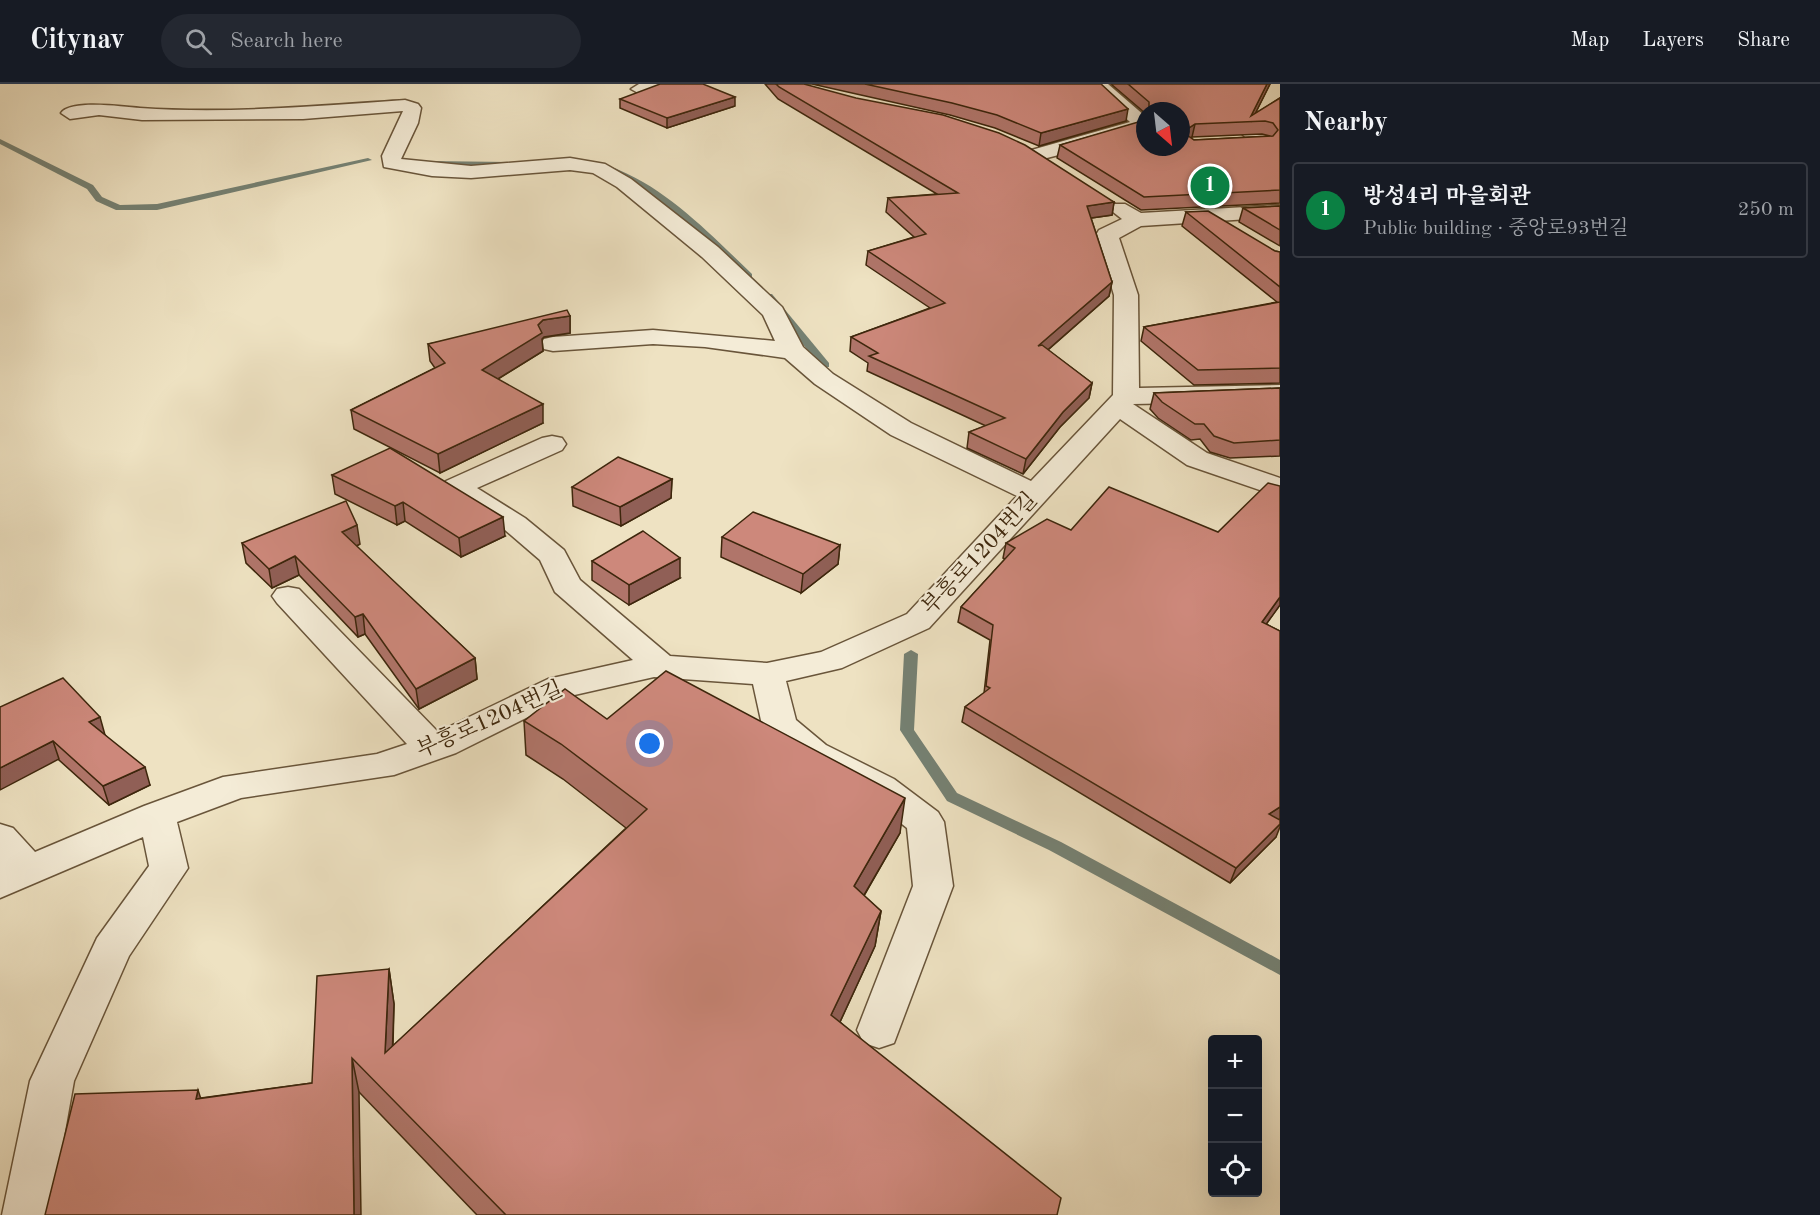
<!DOCTYPE html>
<meta charset="utf-8">
<style>
:root{--surface:#171b24;--page:#242831;--text:#f1f3f6;--muted:#9ea1a6;--line:#363941;--accent:#0b8043}
body{margin:0;font-family:"Old Standard TT","Noto Serif KR",serif;background:var(--page);color:var(--text)}
.controls{position:absolute;right:18px;bottom:18px;display:grid;overflow:hidden;border-radius:6px;box-shadow:0 6px 24px #0002}
.controls button{width:54px;height:54px;display:grid;place-items:center;padding:0;border:0;border-bottom:2px solid var(--line);background:var(--surface);color:var(--text);font:30px sans-serif}
.compass{position:absolute;left:1136px;top:18px;width:54px;height:54px;border-radius:50%;background:var(--surface);box-shadow:0 6px 24px #0002;rotate:152deg}
.you{position:absolute;left:650px;top:660px;width:21px;height:21px;margin:-15px;border:4px solid #fff;border-radius:50%;background:#1a73e8;box-shadow:0 0 0 9px #1a73e833}
.badge{display:grid;place-items:center;width:39px;height:39px;border-radius:50%;background:var(--accent);color:#fff;font-size:20px;font-weight:700}
.pin{position:absolute;translate:-50% -50%;border:3px solid #fff;box-shadow:0 2px 6px #0006}
.list{margin:0;padding:0;list-style:none}
h2{display:flex;justify-content:space-between;align-items:center;height:78px;margin:0;padding:0 24px;font-size:26px}
h2 small{font-size:20px;font-weight:400;color:var(--muted)}
.list li{display:grid;grid-template-columns:39px 1fr auto;gap:18px;align-items:center;box-sizing:border-box;height:96px;margin:0 12px 12px;padding:0 12px;border:2px solid var(--line);border-radius:6px}
.list b{display:block;font-size:22px;white-space:nowrap}
.list p{margin:0;font-size:20px;white-space:nowrap;color:var(--muted)}
.list em{font-size:20px;font-style:normal;color:var(--muted)}
.icon{flex:none;width:33px;height:33px;fill:none;stroke:currentColor;stroke-width:2;stroke-linecap:round;stroke-linejoin:round}
.map{position:relative;flex:none;width:1280px;height:1131px;overflow:hidden}
header{display:flex;align-items:center;gap:36px;box-sizing:border-box;height:84px;padding:0 30px;background:var(--surface);border-bottom:2px solid var(--line)}
header strong{font-size:28px}
nav{display:flex;gap:33px;margin-inline-start:auto;font-size:21px}
.search{width:420px;height:54px;background:var(--page);display:flex;align-items:center;gap:15px;box-sizing:border-box;padding:0 21px;border-radius:33px;color:var(--muted);font-size:22px}
main{display:flex}
aside{flex:1;background:var(--surface)}
.map>svg:first-child{display:block}
.lines{fill:none;stroke-linecap:round;stroke-linejoin:round}
.stream{fill:#758173;fill-rule:evenodd}
.minor-casing{stroke:#69553a;stroke-width:3}
.minor{fill:#f4ecd7;fill-rule:evenodd}
.wall{fill:#b0756a;stroke:#3d260c;stroke-width:1.5;fill-rule:evenodd}
.shaded-wall{fill:#905f56;stroke:#3d260c;stroke-width:1.5}
.building{fill:#cd887b;stroke:#3d260c;stroke-width:1.5;fill-rule:evenodd}
.labels{text-anchor:middle;dominant-baseline:central;stroke-width:4.5;stroke-linejoin:round;paint-order:stroke}
.street-label{font-size:22px;fill:#3d260c;stroke:#f4ecd7}
</style>
<header>
<strong>Citynav</strong>
<div class="search"><svg class="icon" aria-label="search" viewBox="0 0 24 24"><circle cx="10" cy="10" r="6"/><path d="M15 15l6 6"/></svg>Search here</div>
<nav><a>Map</a><a>Layers</a><a>Share</a></nav>
</header>
<main>
<div class="map">
<svg width="1280" height="1131" viewBox="0 0 1280 1131">
<rect width="100%" height="100%" fill="#eee2c2"/>
<filter id="stains"><feTurbulence type="fractalNoise" baseFrequency=".00333" numOctaves="4"/><feColorMatrix values="0 0 0 0 .2 0 0 0 0 .09 0 0 0 0 .02 0 0 0 .5 -.17"/></filter>
<radialGradient id="worn" r=".72"><stop offset=".6" stop-color="#630" stop-opacity="0"/><stop offset="1" stop-color="#630" stop-opacity=".3"/></radialGradient>
<g class="lines">
<g class="stream">
<path d="M0,55L93,101L102,113L120,121L157,120L368,74L372,76L157,126H116L96,117L87,105L0,60Z"/>
<path d="M427,77L513,78L517,80L513,82L430,81H427Z"/>
<path d="M597,79C605,79 612,83 619,86C671,108 712,152 752,190V194H746C700,150 657,107 597,83Z"/>
<path d="M766,210H772L829,279V283H821L766,214Z"/>
<path d="M911,566L918,570L914,646L957,709L1061,758L1280,876V891L1049,766L947,717L900,646L904,570Z"/>
</g>
<g class="minor-casing">
<g id="minor">
<path d="M639,0H672L669,4L640,10L631,5Z"/>
<path d="M1089,0H1108L1145,32V46L1106,59L1035,77L1028,75L1025,71L1028,67L1130,38Z"/>
<path d="M405,16L418,20L421,24L418,39L401,75L471,82L570,74L605,80L631,95L718,163L782,223L803,263L833,290L911,339L1031,397L1113,311L1114,211L1096,151L1099,146L1122,135L1108,124L1111,120H1125L1141,129L1280,121V133L1141,142L1119,154L1138,211L1139,304L1280,301V317L1133,320L1207,369L1280,394V413L1187,381L1120,335L929,544L842,584L786,597L796,636L826,661L894,695L938,728L944,738L953,802L894,959L879,964L864,959L857,946L913,802L907,744L868,713L800,679L768,649L762,641L753,600L654,593L570,612L456,669L394,691L241,714L177,738L188,784L129,872L74,997L50,1131H2L30,997L97,854L149,782L143,753L0,814V740L13,744L35,768L144,722L223,693L377,670L407,660L277,519L272,512L277,505L288,503L299,505L438,648L548,595L633,576L555,508L540,476L505,446L446,409L442,403L446,397L542,354L552,352L562,354L566,360L562,366L477,404L525,434L564,466L580,496L670,572L767,579L821,568L907,530L1017,412L891,351L815,300L785,274L705,263L653,260L553,267L544,265L541,260L544,255L553,253L653,246L775,257L763,231L702,173L617,103L593,89L570,86L471,94L432,92L384,83L382,72L403,27L303,35L142,36L99,31L70,35L61,29C71,15 124,23 140,24C228,30 318,22 405,16Z"/>
<path d="M1249,40L1256,42L1280,64V81L1273,79L1242,50L1240,46Z"/>
</g>
</g>
<use href="#minor" class="minor"/>
</g>
<g class="wall">
<path d="M765,0H804L1114,118L1112,131L1091,134L1112,198L1109,212L1048,266L1092,299L1089,314L1060,343L1023,390L967,364L969,348L986,342L867,287L868,279L850,267L851,253L930,224L866,181L868,167L914,153L886,128L888,114L937,110L778,15Z"/>
<path d="M806,0H1101L1126,37L1039,62L995,44L950,31L812,0Z"/>
<path d="M1111,0H1270L1255,30L1280,14V119L1141,126L1057,74L1060,61L1181,27H1145V29ZM1262,50L1270,52L1194,56L1190,54L1192,53Z"/>
<path d="M620,15L735,22L667,44L620,24Z"/>
<path d="M1280,122V162L1239,138L1243,124Z"/>
<path d="M1186,128L1275,167L1280,168V299L1194,301L1141,257L1144,243L1277,218L1182,142Z"/>
<path d="M570,232V249L544,253L542,255L543,267L498,295L543,339L440,389L354,345L351,326L435,284L430,277L428,260Z"/>
<path d="M1280,304V372L1230,374L1210,368L1200,355L1191,356L1158,334L1150,325L1154,309Z"/>
<path d="M332,391L505,452L461,473L405,437L397,441L335,410Z"/>
<path d="M672,395L671,414L621,442L573,422L572,403Z"/>
<path d="M1071,446L1280,521L1266,540L1280,547V735L1279,736L1276,753L1230,799L962,638L965,623L984,609L990,556L958,538L961,523L1005,475L1003,474L1006,459Z"/>
<path d="M722,453L840,461L838,480L801,509L721,473Z"/>
<path d="M242,459L360,460L356,462L475,574L477,595L419,625L365,550L358,553L299,491L272,504L246,479Z"/>
<path d="M592,477L680,494L629,521L592,496Z"/>
<path d="M0,623L105,651L150,701L109,721Z"/>
<path d="M607,635L900,749L864,812L881,827L875,862L840,938L1057,1131H477L359,1008L201,1014L312,999L389,885L394,920L393,962L626,744L563,695L526,671L524,637Z"/>
</g>
<g class="shaded-wall">
<path d="M1267,0H1270L1251,38V32Z"/>
<path d="M735,13V22L667,44V34Z"/>
<path d="M1128,25L1126,37L1039,62L1041,49Z"/>
<path d="M1195,40L1192,53L1181,60L1183,48Z"/>
<path d="M1114,118L1112,131L1084,135L1087,122Z"/>
<path d="M1112,198L1109,212L1035,277L1038,262Z"/>
<path d="M570,232V249L544,253L542,255L543,267L483,304L482,286L538,241L543,236Z"/>
<path d="M1092,299L1089,314L1060,343L1023,390L1026,375L1063,328Z"/>
<path d="M543,320V339L440,389L438,370Z"/>
<path d="M672,395L671,414L621,442L620,423Z"/>
<path d="M403,418L405,437L397,441L395,422Z"/>
<path d="M503,433L505,452L461,473L459,454Z"/>
<path d="M357,441L360,460L345,468L342,448Z"/>
<path d="M840,461L838,480L801,509L803,490Z"/>
<path d="M295,472L299,491L272,504L269,485Z"/>
<path d="M680,474V494L629,521V501Z"/>
<path d="M1280,513V521L1257,553L1262,538Z"/>
<path d="M363,530L365,550L358,553L355,533Z"/>
<path d="M475,574L477,595L419,625L416,605Z"/>
<path d="M100,633L105,651L89,638Z"/>
<path d="M53,657L59,675L0,706V684Z"/>
<path d="M145,683L150,701L109,721L103,702Z"/>
<path d="M905,714L900,749L849,837L854,802Z"/>
<path d="M1280,723V735L1263,746L1269,730Z"/>
<path d="M1280,740V743L1276,753L1230,799L1236,784Z"/>
<path d="M881,827L875,862L827,966L831,931Z"/>
<path d="M389,885L394,920L391,1004L385,969Z"/>
<path d="M352,974L359,1008L361,1131H354Z"/>
<path d="M198,1006L209,1040L196,1015Z"/>
</g>
<g class="building">
<path d="M660,0H703L735,13L667,34L620,15Z"/>
<path d="M776,0H804L856,14L943,31L999,49L1025,61L1114,118L1087,122L1112,198L1038,262L1042,261L1092,299L1063,328L1026,375L969,348L1005,334L869,272L878,269L851,253L945,219L868,167L926,150L888,114L958,109L779,3Z"/>
<path d="M865,0H1101L1128,25L1041,49L997,31L952,19Z"/>
<path d="M1128,0H1267L1251,32L1280,14V106L1144,113L1060,61L1145,36V63H1181V27H1149V18ZM1265,37L1273,39L1278,46L1273,52L1194,56L1183,48L1195,40Z"/>
<path d="M1280,122V146L1243,124Z"/>
<path d="M1208,127L1275,167L1280,168V203L1186,128Z"/>
<path d="M1280,218V284L1198,286L1144,243Z"/>
<path d="M567,226L570,232L543,236L538,241L542,249L482,286L543,320L438,370L351,326L445,279L428,260Z"/>
<path d="M1280,304V356L1234,359L1214,352L1204,340H1195L1162,318L1154,309Z"/>
<path d="M390,364L503,433L459,454L403,418L395,422L332,391Z"/>
<path d="M618,373L672,395L620,423L572,403Z"/>
<path d="M1268,399L1280,402V513L1262,538L1280,547V723L1269,730L1280,736V740L1236,784L965,623L990,604L986,602L993,541L961,523L1015,464L1006,459L1047,435L1071,446L1109,403L1218,448Z"/>
<path d="M346,417L357,441L342,448L475,574L416,605L363,530L355,533L295,472L269,485L242,459Z"/>
<path d="M753,428L840,461L803,490L722,453Z"/>
<path d="M643,447L680,474L629,501L592,477Z"/>
<path d="M666,587L905,714L854,802L881,827L831,931L1061,1114L1057,1131H506L352,974L354,1131H45L75,1010L198,1006L196,1015L312,999L317,892L389,885L385,969L647,725L561,660L524,637L565,605L607,635Z"/>
<path d="M63,594L100,633L89,638L145,683L103,702L53,657L0,684V623Z"/>
</g>
<g class="labels">
<g class="street-label">
<text transform="translate(980 470) rotate(-47)">부흥로1204번길</text>
<text transform="translate(490 636) rotate(-24)">부흥로1204번길</text>
</g>
</g>
<rect width="100%" height="100%" filter="url(#stains)"/>
<rect width="100%" height="100%" fill="url(#worn)"/>
</svg>
<div class="controls">
<button>+</button>
<button>−</button>
<button><svg class="icon" aria-label="locate" viewBox="0 0 24 24"><circle cx="12" cy="12" r="6"/><path d="M12 2v4M12 18v4M2 12h4M18 12h4"/></svg></button>
</div>
<svg class="compass" viewBox="-18 -18 36 36"><path d="M0-13l5 13h-10z" fill="#e53935"/><path d="M0 13l5-13h-10z" fill="#9ea1a6"/></svg>
<div class="you"></div>
<div class="pin badge" style="left:1210px;top:102px">1</div>
</div>
<aside>
<h2>Nearby<small></small></h2>
<ul class="list">
<li><span class="badge">1</span><div><b>방성4리 마을회관</b><p>Public building · 중앙로93번길</p></div><em>250 m</em></li>
</ul>
</aside>
</main>
